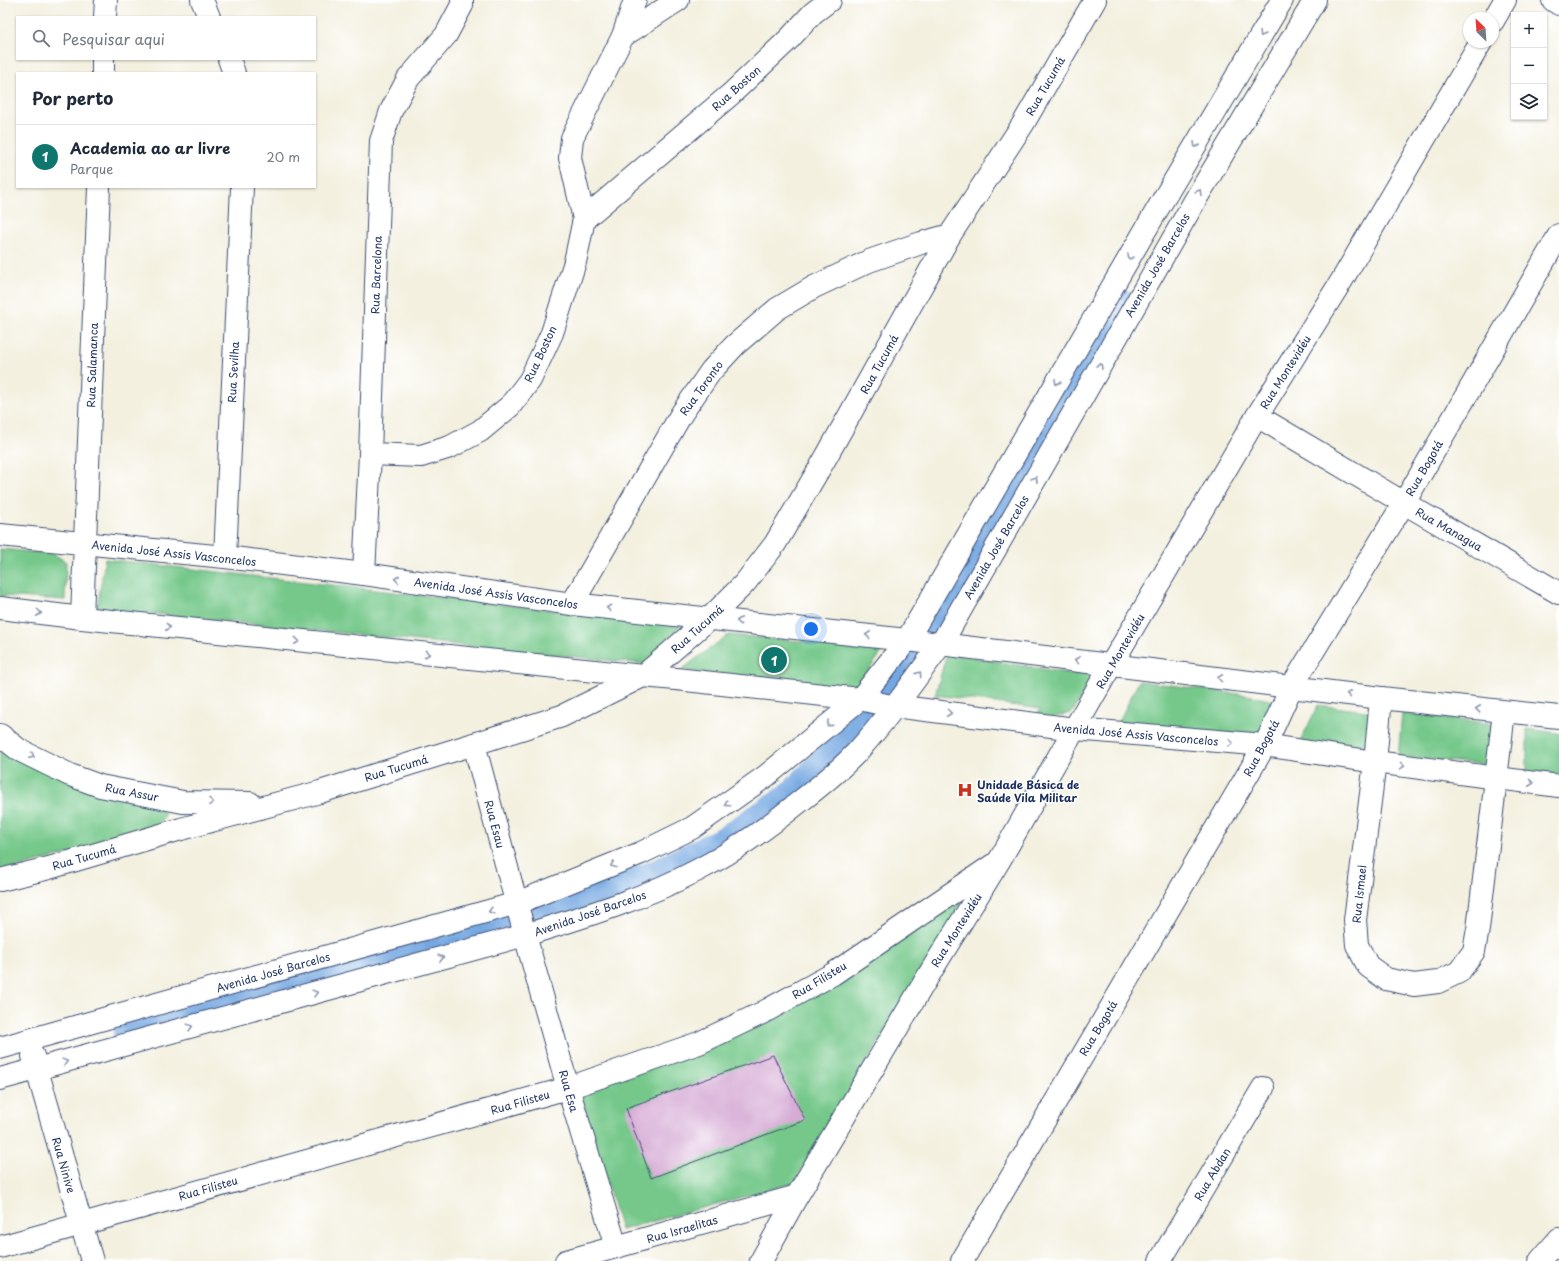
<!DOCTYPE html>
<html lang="pt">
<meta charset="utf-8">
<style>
:root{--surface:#fff;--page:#f6f6f7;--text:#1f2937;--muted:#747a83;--line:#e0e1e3;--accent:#0f766e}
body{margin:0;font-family:"Playpen Sans",sans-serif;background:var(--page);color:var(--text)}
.controls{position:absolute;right:12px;top:12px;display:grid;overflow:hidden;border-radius:0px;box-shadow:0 1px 3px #0004}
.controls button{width:36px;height:36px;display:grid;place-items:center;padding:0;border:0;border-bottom:1px solid var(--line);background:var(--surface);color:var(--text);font:20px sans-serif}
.compass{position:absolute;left:1463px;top:12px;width:36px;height:36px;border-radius:50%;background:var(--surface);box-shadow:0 1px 3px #0004;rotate:335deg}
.you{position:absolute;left:811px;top:629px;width:14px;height:14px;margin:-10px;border:3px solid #fff;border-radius:50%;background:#1a73e8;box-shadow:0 0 0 6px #1a73e833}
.badge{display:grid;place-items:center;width:26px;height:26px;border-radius:50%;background:var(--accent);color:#fff;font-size:13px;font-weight:700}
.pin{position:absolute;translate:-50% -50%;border:2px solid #fff;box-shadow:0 1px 4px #0006}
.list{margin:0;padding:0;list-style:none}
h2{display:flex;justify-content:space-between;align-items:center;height:52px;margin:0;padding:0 16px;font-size:17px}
h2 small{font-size:13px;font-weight:400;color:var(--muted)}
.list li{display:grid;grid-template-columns:26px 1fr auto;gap:12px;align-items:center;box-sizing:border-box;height:64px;padding:0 16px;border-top:1px solid var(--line)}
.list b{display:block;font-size:15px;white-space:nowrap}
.list p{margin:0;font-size:13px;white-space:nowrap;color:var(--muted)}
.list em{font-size:13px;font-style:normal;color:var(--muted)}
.icon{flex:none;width:22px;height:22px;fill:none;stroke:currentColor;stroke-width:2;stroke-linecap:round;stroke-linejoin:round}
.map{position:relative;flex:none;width:1559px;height:1261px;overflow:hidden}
.search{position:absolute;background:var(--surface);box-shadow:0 1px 3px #0004;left:16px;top:16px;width:300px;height:44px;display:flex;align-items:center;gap:10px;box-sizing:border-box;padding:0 14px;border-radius:0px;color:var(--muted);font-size:15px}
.panel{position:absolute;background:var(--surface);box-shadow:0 1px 3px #0004;left:16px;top:72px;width:300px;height:116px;border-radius:0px}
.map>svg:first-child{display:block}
.green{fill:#75c88a;stroke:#487c74}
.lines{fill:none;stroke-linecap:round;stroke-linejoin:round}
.river{stroke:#75a7e1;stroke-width:28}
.building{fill:#d6abd5}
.minor-casing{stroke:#3b4c71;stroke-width:24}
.minor{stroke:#fff;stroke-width:22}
.oneway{stroke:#8d97ae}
.labels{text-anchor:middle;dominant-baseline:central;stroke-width:3;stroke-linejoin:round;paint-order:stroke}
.street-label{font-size:11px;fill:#1b2f5e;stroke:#fff}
.poi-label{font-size:11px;font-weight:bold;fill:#1b2f5e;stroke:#fff;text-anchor:start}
</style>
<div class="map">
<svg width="1559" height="1261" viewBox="0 0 1559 1261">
<rect width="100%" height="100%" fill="#fff"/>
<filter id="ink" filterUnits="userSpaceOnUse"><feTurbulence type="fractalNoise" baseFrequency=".025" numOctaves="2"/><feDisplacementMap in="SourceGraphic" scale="8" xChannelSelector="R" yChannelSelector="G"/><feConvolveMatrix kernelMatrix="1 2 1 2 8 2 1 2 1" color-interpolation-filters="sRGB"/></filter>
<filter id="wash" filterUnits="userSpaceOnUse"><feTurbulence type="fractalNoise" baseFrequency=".012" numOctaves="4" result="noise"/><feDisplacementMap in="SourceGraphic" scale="16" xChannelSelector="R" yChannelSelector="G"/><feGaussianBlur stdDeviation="0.9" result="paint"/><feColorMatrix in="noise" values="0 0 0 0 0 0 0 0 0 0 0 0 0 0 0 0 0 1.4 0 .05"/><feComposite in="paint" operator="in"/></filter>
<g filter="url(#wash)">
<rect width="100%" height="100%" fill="#f3f0df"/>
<g class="green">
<path d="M0,549L54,554L66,562L65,600L0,596Z"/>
<path d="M105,559L681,625L645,664L97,608Z"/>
<path d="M728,635L885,648L852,693L681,670Z"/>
<path d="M947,653L1073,674L1099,670L1072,713L1035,721L1040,709L935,695Z"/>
<path d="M1139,681L1247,695L1274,701L1257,739L1118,723Z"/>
<path d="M1318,705L1373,712L1370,751L1299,744Z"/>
<path d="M1402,713L1495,724L1494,765L1398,757Z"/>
<path d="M1527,729L1559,733V774L1527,772Z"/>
<path d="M0,745L152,802L165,813L158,830L0,872Z"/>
<path d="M966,897L794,1183L621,1230L580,1092L834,984Z"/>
</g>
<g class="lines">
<path class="river" d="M127,1033L441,945L571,905L653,875L726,839L790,796L889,695L917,659L1047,433L1124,304"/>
</g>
<g id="blocks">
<path class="building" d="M773,1055L805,1120L651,1178L626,1108Z"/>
</g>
</g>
<g filter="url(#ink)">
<use href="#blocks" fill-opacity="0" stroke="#3b4c71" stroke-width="1"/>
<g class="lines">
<g class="minor-casing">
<g id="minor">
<path d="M202,0L209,17"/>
<path d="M1553,0L1559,4"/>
<path d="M105,17L106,0"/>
<path d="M1493,21L1505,0"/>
<path d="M623,36L678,0"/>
<path d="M229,59L234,73"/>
<path d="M103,73V59"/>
<path d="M584,219L731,94L789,39L813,13L830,0"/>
<path d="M1257,416L1404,503L1559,593"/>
<path d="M370,454L421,456L450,447L480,431L510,406L530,380L552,333L575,262L584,219L570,158L572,138L623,36L635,0"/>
<path d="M0,535L225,557L364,574L572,604L907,640L1381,698L1559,717"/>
<path d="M225,557L242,187"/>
<path d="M364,574L370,454L381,141L391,111L408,79L446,35L462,5V0"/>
<path d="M572,604L682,413L711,371L735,345L777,309L814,287L869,261L921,243L950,235"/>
<path d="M0,608L82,618L643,676L676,679L860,699L886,705L1075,729L1265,745L1375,762L1559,786"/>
<path d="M82,618L99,187"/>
<path d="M1381,698L1375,762L1355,920L1357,945L1368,966L1386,979L1414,985L1438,982L1459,972L1474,951L1478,929L1504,712"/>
<path d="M0,735L19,750L70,775L100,786L183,802L250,803"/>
<path d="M474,744L525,935L568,1088L616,1247"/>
<path d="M0,880L49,868L181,829L320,792L474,744L562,716L643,676L710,618L745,583L775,544L825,459L950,235L1023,124L1095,0"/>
<path d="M0,1048L517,903L641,853L692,828L766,776L860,699L907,640L1157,210L1282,0"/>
<path d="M33,1056L92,1261"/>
<path d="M0,1079L525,935C583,917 643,899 698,870C733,852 767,828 798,803C819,787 839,771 857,752C888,718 914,681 941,644L1197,197L1315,0"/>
<path d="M0,1247L568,1088L699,1043L762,1013L833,974L993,865"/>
<path d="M566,1261L797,1196"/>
<path d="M761,1261L797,1196L933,968L999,861L1111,665L1257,416L1342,280L1481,42"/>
<path d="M962,1261L1265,745L1292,686L1404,503L1559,235"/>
<path d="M1160,1261L1263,1088"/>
<path d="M1540,1261L1559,1239"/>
</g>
</g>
<use href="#minor" class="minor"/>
</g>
<defs><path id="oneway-chevron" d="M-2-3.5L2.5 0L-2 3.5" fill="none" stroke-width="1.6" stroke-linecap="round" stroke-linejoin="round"/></defs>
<g class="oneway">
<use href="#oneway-chevron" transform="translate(1262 34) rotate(121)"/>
<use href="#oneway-chevron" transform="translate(1196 145) rotate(121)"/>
<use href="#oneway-chevron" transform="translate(1199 192) rotate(-59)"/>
<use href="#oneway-chevron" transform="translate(1130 257) rotate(120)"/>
<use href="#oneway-chevron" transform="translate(1100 366) rotate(-60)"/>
<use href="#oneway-chevron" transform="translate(1057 382) rotate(120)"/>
<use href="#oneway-chevron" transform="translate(1035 479) rotate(-60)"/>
<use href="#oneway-chevron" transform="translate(397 579) rotate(-172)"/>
<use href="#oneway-chevron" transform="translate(609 608) rotate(-174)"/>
<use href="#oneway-chevron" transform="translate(39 613) rotate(7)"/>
<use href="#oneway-chevron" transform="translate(739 621) rotate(-174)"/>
<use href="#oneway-chevron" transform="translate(168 627) rotate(6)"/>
<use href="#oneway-chevron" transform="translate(868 635) rotate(-174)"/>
<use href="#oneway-chevron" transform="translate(297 641) rotate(6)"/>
<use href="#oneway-chevron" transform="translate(427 654) rotate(6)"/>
<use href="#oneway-chevron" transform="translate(1077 660) rotate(-173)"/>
<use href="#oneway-chevron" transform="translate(919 674) rotate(-55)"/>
<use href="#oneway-chevron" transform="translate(1220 678) rotate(-173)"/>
<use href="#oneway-chevron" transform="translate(1349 694) rotate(-172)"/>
<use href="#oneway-chevron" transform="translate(1478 709) rotate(-174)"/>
<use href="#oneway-chevron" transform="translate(949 713) rotate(7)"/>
<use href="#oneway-chevron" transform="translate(829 724) rotate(140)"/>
<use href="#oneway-chevron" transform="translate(1231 743) rotate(5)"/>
<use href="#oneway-chevron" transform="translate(32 756) rotate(26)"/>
<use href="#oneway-chevron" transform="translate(1402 766) rotate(8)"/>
<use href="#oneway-chevron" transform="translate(1531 783) rotate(7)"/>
<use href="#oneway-chevron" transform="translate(211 802) rotate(1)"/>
<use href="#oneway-chevron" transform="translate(727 804) rotate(146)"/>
<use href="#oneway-chevron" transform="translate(613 865) rotate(158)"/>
<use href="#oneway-chevron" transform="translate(491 911) rotate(164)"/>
<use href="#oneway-chevron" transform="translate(441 958) rotate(-15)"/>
<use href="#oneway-chevron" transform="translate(315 993) rotate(-15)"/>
<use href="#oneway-chevron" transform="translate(190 1027) rotate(-15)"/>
<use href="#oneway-chevron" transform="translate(65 1062) rotate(-15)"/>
</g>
</g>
<defs>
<g id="hospital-bare" transform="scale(1.2)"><path d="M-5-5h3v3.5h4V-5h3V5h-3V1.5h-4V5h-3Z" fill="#c8321e" stroke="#fff" stroke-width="2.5" paint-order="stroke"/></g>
</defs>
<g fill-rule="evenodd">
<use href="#hospital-bare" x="965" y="790"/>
</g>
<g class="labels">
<g class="street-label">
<text transform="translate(1045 86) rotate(-60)">Rua Tucumá</text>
<text transform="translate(736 88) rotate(-42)">Rua Boston</text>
<text transform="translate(1157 265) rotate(-60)">Avenida José Barcelos</text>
<text transform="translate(376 275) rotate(-88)">Rua Barcelona</text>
<text transform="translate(540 354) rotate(-65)">Rua Boston</text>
<text transform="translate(879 364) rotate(-61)">Rua Tucumá</text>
<text transform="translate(92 365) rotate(-88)">Rua Salamanca</text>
<text transform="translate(233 372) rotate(-87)">Rua Sevilha</text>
<text transform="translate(1285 372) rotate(-58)">Rua Montevidéu</text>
<text transform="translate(701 388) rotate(-54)">Rua Toronto</text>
<text transform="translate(1424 468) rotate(-60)">Rua Bogotá</text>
<text transform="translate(1449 529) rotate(30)">Rua Managua</text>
<text transform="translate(996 547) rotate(-60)">Avenida José Barcelos</text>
<text transform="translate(174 553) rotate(6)">Avenida José Assis Vasconcelos</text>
<text transform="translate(496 593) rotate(8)">Avenida José Assis Vasconcelos</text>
<text transform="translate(697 629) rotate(-42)">Rua Tucumá</text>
<text transform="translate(1120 651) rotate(-60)">Rua Montevidéu</text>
<text transform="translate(1136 734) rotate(5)">Avenida José Assis Vasconcelos</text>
<text transform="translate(1261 748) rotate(-62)">Rua Bogotá</text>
<text transform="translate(396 768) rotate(-17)">Rua Tucumá</text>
<text transform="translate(132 792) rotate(11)">Rua Assur</text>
<text transform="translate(495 824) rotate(75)">Rua Esau</text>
<text transform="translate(84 857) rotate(-16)">Rua Tucumá</text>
<text transform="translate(1359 894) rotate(-84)">Rua Ismael</text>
<text transform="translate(590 913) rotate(-19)">Avenida José Barcelos</text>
<text transform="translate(956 930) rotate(-58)">Rua Montevidéu</text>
<text transform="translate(273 972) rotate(-16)">Avenida José Barcelos</text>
<text transform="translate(819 980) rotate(-31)">Rua Filisteu</text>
<text transform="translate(1098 1028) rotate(-59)">Rua Bogotá</text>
<text transform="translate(569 1091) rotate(74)">Rua Esa</text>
<text transform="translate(520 1102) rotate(-16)">Rua Filisteu</text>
<text transform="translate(64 1165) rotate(74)">Rua Ninive</text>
<text transform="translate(1212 1174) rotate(-59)">Rua Abdan</text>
<text transform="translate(208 1188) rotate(-16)">Rua Filisteu</text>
<text transform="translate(682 1229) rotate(-16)">Rua Israelitas</text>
</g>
<g class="poi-label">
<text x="977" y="784">Unidade Básica de<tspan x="977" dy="13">Saúde Vila Militar</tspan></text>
</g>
</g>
</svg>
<div class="controls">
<button>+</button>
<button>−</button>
<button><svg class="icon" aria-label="layers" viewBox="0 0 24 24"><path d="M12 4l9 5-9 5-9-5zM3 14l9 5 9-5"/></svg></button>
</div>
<svg class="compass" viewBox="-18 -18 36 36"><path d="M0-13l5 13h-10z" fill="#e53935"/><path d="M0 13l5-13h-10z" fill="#747a83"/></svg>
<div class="you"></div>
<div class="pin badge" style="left:774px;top:660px">1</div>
<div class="search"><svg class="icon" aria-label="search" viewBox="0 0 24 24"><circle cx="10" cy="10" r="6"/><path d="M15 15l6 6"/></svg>Pesquisar aqui</div>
<section class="panel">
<h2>Por perto<small></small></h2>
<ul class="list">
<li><span class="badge">1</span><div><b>Academia ao ar livre</b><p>Parque</p></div><em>20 m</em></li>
</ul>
</section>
</div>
